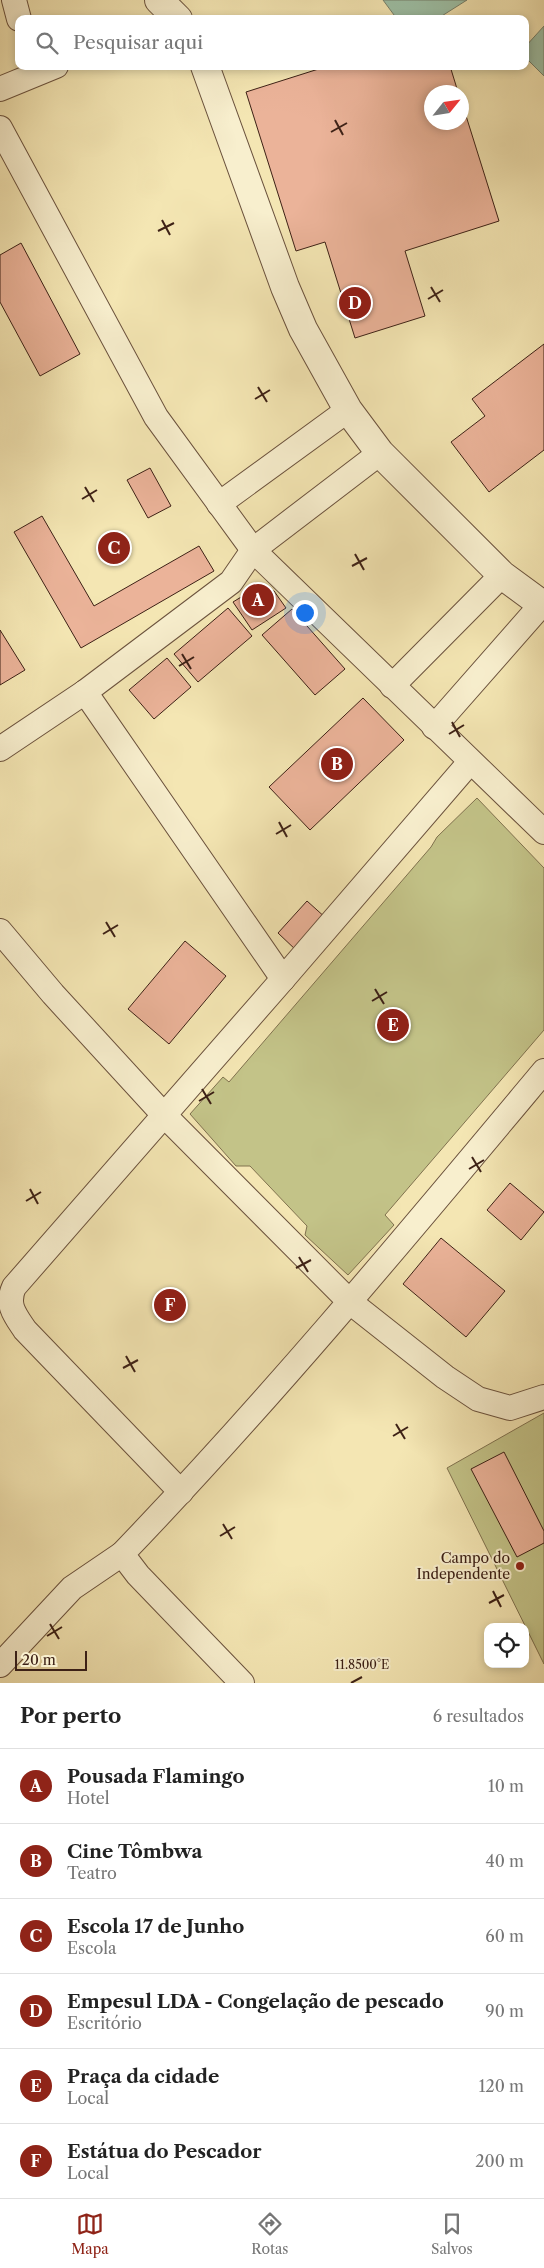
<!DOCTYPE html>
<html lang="pt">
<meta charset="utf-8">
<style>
:root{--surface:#fff;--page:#f2f2f2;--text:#222;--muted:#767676;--line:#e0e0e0;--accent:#8f2418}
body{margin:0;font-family:"Libre Caslon Text",serif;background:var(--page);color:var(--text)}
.controls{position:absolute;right:15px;bottom:15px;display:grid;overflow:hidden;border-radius:10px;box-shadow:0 2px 8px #0003}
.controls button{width:45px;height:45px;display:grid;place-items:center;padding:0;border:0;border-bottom:1px solid var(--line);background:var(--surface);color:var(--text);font:25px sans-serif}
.compass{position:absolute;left:424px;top:85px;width:45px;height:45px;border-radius:50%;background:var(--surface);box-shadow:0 2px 8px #0003;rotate:60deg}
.scale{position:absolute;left:15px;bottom:12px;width:72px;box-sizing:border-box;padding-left:5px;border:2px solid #3d2116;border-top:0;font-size:14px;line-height:18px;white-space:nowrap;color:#3d2116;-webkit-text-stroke:4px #f8efce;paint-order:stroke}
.you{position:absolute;left:304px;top:612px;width:18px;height:18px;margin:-12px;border:4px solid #fff;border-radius:50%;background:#1a73e8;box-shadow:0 0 0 8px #1a73e833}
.badge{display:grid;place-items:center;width:32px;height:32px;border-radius:50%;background:var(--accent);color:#fff;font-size:16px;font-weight:700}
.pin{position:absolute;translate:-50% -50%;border:2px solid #fff;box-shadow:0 1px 5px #0006}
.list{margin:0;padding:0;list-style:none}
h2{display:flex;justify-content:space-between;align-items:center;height:65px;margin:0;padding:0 20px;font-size:21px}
h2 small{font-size:16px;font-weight:400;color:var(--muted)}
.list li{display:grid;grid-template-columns:32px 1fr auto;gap:15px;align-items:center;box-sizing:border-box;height:75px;padding:0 20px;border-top:1px solid var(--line)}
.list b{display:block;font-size:19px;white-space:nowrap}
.list p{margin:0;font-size:16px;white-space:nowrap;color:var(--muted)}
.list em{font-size:16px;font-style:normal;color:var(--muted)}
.icon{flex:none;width:28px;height:28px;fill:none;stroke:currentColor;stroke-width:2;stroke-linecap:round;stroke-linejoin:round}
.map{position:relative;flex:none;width:544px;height:1683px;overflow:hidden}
.search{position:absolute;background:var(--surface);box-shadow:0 2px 8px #0003;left:15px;right:15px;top:15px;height:55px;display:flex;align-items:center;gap:12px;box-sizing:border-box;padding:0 18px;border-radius:10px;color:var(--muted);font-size:19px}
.sheet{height:515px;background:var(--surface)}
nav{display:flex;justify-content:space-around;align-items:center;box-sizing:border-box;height:70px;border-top:1px solid var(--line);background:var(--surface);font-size:14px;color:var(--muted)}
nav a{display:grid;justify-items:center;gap:2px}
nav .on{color:var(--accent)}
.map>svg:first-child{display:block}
.green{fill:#c3c388;stroke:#80724f}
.water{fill:#9dc0a6;stroke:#77806c}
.building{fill:#ebb399;stroke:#3d2116}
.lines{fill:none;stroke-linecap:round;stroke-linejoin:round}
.minor-casing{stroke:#6b523d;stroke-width:26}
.tertiary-casing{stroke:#6b523d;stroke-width:30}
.minor{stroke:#f8efce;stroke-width:24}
.tertiary{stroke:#f8efce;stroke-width:28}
.ticks{fill:none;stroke:#3d2116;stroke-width:2}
.poi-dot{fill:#8f2418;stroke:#f8efce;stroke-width:2}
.labels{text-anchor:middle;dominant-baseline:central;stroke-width:4;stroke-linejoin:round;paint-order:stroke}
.poi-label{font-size:14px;fill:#3d2116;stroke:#f8efce;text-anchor:end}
.ticks-label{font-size:12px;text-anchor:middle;fill:#3d2116;stroke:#f8efce;stroke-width:4;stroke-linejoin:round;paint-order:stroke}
</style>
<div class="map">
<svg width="544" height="1683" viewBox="0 0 544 1683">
<rect width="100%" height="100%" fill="#f4e6b3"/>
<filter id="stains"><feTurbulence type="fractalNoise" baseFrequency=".004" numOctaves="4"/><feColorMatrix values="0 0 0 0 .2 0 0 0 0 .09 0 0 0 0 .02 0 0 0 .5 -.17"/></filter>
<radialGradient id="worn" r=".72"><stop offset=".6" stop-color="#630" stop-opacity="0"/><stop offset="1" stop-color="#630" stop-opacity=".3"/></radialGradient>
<g class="green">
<path d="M477,798L544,868V1030L385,1215L394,1225L348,1275L305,1235L307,1226L250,1166H236L190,1114L223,1077L229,1082L431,847L437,837Z"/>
<path d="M544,1413V1664L447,1468Z"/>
</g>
<g class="water">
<path d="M383,0H467L437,19H397Z"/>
<path d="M544,26V76L525,57V47Z"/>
</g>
<g class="building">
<path d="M328,66H450L458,92H432V122H462V103L499,221L405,251L425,316L355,338L325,242L296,251L246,92Z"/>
<path d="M21,243L80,354L40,376L0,302V255Z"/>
<path d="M544,344V450L489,492L451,442L485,416L472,399Z"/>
<path d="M150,468L171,506L148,518L127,480Z"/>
<path d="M42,516L94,606L199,546L214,571L81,648L14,532Z"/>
<path d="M256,588L274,591L286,608L252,630L233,602Z"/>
<path d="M228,608L252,636L198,682L174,654Z"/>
<path d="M292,609L345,669L315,695L262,635Z"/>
<path d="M0,630L25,670L0,685Z"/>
<path d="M167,658L191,687L154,719L129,690Z"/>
<path d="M363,698L404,740L310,830L269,787Z"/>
<path d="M307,901L327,919L297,951L278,933Z"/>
<path d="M185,941L226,976L169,1044L128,1009Z"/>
<path d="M510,1183L544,1212L521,1240L487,1210Z"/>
<path d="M441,1238L505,1291L466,1337L403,1284Z"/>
<path d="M504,1452L544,1531V1543L517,1557L471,1469Z"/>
</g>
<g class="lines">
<g class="minor-casing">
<g id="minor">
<path d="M14,0L19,19"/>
<path d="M0,89L56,66"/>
<path d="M0,128L156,417L253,550L544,832"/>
<path d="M219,504L348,410"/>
<path d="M392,686L502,575"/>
<path d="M85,692L283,979"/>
<path d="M434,727L542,604"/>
<path d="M0,749L85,692L231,582L253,550L380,453"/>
<path d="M0,931L53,994L163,1114L350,1302L445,1377L478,1399L510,1408L544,1397"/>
<path d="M181,1492L25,1330C15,1315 6,1305 14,1287L283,979L470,762"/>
<path d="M0,1665L72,1588L122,1554"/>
<path d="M242,1683L138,1575L122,1554C270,1400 407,1235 544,1071"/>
</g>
</g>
<g class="tertiary-casing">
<g id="tertiary">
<path d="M159,0L178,19"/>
<path d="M205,66L285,287L303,329L348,410L380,453L502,575L544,606"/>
</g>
</g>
<use href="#minor" class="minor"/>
<use href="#tertiary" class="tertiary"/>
</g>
<path class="ticks" d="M335,120L343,135M331,132L347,123M162,220L170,235M158,231L174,223M431,287L440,302M428,299L443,290M258,387L267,402M255,399L270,390M85,487L94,502M82,499L97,490M355,554L364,570M352,566L367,558M182,654L191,669M179,666L194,657M452,722L460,737M449,734L464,725M279,822L287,837M276,834L291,825M106,922L115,937M103,934L118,925M375,989L384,1004M372,1001L387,992M202,1089L211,1104M199,1101L214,1092M472,1157L481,1172M469,1169L484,1160M30,1189L38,1204M26,1201L41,1192M299,1257L308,1272M296,1268L311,1260M126,1356L135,1372M123,1368L138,1360M396,1424L405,1439M393,1436L408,1427M223,1524L232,1539M220,1536L235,1527M493,1591L501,1607M489,1603L504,1595M50,1624L59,1639M47,1636L62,1627M351,1683L362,1677"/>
<circle class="poi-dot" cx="520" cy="1566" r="5"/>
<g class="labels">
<g class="poi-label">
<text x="510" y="1558">Campo do<tspan x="510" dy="16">Independente</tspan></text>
</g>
</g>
<g class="ticks-label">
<text x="362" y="1669">11.8500°E</text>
</g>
<rect width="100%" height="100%" filter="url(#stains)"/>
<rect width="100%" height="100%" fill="url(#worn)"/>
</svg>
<div class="controls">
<button><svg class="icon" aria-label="locate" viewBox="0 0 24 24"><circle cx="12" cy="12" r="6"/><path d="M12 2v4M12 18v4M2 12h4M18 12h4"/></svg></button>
</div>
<svg class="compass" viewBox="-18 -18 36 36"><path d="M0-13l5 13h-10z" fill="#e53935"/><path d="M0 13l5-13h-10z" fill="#767676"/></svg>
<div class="scale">20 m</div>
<div class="you"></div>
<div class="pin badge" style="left:258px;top:600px">A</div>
<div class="pin badge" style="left:337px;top:764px">B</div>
<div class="pin badge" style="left:114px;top:548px">C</div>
<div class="pin badge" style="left:355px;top:303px">D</div>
<div class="pin badge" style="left:393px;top:1025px">E</div>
<div class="pin badge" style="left:170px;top:1305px">F</div>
<div class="search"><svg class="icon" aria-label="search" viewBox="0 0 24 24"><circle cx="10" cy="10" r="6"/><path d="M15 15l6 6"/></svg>Pesquisar aqui</div>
</div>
<section class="sheet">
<h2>Por perto<small>6 resultados</small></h2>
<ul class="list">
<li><span class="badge">A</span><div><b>Pousada Flamingo</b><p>Hotel</p></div><em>10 m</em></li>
<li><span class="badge">B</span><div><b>Cine Tômbwa</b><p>Teatro</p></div><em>40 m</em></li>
<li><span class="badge">C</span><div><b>Escola 17 de Junho</b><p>Escola</p></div><em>60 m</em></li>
<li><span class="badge">D</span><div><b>Empesul LDA - Congelação de pescado</b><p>Escritório</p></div><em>90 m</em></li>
<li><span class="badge">E</span><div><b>Praça da cidade</b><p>Local</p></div><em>120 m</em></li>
<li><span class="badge">F</span><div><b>Estátua do Pescador</b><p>Local</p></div><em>200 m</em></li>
</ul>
</section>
<nav>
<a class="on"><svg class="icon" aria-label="map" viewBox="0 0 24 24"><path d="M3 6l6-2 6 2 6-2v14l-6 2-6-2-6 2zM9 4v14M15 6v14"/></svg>Mapa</a>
<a><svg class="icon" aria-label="directions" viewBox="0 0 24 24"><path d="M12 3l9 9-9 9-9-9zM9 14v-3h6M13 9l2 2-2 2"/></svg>Rotas</a>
<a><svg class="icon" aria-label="saved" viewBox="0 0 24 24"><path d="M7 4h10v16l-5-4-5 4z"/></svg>Salvos</a>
</nav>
